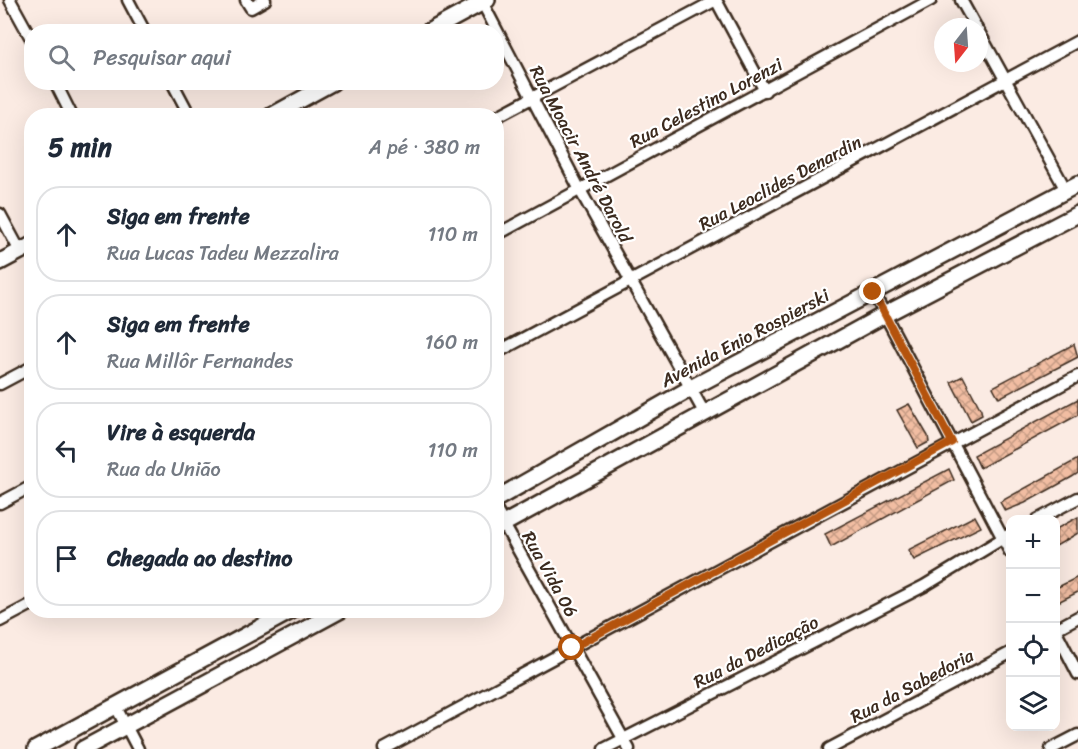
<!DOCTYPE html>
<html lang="pt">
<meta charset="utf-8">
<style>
:root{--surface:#fff;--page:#f6f6f7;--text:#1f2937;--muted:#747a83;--line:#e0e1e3}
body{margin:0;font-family:Sriracha,sans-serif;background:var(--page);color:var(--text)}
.controls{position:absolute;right:18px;bottom:18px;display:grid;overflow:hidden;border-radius:12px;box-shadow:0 6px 24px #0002}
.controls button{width:54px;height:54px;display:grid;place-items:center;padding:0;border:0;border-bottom:2px solid var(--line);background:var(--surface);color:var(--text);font:30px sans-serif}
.compass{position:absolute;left:934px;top:18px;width:54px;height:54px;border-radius:50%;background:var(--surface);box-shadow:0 6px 24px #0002;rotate:197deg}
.stop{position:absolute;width:18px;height:18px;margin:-14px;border:4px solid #b45309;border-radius:50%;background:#fff}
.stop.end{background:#b45309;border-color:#fff;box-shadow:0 2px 6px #0008}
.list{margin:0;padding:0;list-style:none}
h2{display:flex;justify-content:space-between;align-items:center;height:78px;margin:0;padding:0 24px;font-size:26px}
h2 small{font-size:20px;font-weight:400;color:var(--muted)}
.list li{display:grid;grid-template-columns:39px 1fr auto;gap:18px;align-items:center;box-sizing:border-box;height:96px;margin:0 12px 12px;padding:0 12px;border:2px solid var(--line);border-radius:24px}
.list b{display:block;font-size:22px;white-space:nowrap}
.list p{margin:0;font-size:20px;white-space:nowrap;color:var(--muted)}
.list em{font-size:20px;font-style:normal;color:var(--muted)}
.icon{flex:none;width:33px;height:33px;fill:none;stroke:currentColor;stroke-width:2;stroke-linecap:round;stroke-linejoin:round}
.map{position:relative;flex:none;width:1078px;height:749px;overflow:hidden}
.search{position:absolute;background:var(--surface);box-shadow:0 6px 24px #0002;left:24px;top:24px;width:480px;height:66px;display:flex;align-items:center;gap:15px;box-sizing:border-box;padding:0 21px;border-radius:24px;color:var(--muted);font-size:22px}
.panel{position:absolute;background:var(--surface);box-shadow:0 6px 24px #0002;left:24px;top:108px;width:480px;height:510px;border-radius:24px}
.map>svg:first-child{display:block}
.building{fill:url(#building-cross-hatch);stroke:#3b2a1e;stroke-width:1.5}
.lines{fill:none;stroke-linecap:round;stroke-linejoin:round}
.street-casing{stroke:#3b2a1e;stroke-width:15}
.secondary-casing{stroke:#3b2a1e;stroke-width:20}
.street{stroke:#fff;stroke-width:10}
.secondary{stroke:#fff;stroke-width:15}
.route{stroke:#b45309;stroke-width:8}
.labels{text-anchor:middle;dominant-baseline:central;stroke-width:4.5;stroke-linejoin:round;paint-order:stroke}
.street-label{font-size:18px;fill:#3b2a1e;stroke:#fff}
</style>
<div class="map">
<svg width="1078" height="749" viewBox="0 0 1078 749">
<defs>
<pattern id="building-cross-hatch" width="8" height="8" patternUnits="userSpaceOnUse" patternTransform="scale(1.5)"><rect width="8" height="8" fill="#f1bda2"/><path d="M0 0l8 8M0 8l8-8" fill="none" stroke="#c49a83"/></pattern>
</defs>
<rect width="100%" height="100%" fill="#fbebe3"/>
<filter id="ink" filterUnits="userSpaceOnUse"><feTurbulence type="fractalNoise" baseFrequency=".0167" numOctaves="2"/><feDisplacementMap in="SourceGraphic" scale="12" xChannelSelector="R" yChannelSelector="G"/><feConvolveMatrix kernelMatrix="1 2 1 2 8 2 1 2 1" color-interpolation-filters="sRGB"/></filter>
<g filter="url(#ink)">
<g class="building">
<path d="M1074,344L1078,357L999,398L993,387Z"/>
<path d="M963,376L981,410L982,415L971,421L951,382Z"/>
<path d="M1078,399V415L980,468L974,455Z"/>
<path d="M909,404L928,436L929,442L918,448L897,410Z"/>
<path d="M1078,459V473L1072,477L1025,503L1005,511L1000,502Z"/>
<path d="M949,469L954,480L831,547L825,534Z"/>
<path d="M975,516L981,527L914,560L908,550Z"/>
<path d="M1078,517V533L1056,546V529Z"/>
<path d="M1078,577V592L1056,603V588Z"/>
</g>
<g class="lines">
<g class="street-casing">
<g id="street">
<path d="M10,0L32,40"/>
<path d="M128,0L145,32"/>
<path d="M246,0L251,8L265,0"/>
<path d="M481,0L580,190L705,414"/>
<path d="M716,0L765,91"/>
<path d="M961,0L976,27"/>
<path d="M979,32L1066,190"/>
<path d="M55,82L72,116"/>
<path d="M172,82L190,116"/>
<path d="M496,117L716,0"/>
<path d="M0,214L20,251"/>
<path d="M496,235L931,0"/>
<path d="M873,292L1010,552"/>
<path d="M496,353L1078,41"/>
<path d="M0,384L32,367"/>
<path d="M0,503L32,486"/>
<path d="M496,510L629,749"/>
<path d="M1037,520L1078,498"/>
<path d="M0,621L32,604"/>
<path d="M1056,629L1078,617"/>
<path d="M1056,631L1078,674"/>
<path d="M116,707L138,749"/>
<path d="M384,749L1078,376"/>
<path d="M604,749L924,586L1010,534"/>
<path d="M829,749L1010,653"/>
<path d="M1051,749L1078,735"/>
</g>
</g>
<g class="secondary-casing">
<g id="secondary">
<path d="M428,32L487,0"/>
<path d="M271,116L333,82"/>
<path d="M0,262L32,245"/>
<path d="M496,499L691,388L1078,184"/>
<path d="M496,528L884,315L1078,214"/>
<path d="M36,749L293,610"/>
<path d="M83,749L341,610"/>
</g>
</g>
<use href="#street" class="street"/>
<use href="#secondary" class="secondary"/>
</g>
</g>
<g class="lines" filter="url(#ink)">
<path class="route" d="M572,648L952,442L873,292"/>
</g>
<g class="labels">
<g class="street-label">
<text transform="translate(706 103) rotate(-28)">Rua Celestino Lorenzi</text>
<text transform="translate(581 154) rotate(62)">Rua Moacir André Darold</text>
<text transform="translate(780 183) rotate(-28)">Rua Leoclides Denardin</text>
<text transform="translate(745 338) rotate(-28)">Avenida Enio Rospierski</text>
<text transform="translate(550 574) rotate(61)">Rua Vida 06</text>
<text transform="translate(756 652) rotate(-27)">Rua da Dedicação</text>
<text transform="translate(912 686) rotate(-28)">Rua da Sabedoria</text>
</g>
</g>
</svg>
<div class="controls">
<button>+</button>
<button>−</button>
<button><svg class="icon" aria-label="locate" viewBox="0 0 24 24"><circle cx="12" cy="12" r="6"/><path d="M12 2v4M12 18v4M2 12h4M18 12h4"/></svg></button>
<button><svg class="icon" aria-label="layers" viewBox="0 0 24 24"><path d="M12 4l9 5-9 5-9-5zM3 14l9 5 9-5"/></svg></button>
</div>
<svg class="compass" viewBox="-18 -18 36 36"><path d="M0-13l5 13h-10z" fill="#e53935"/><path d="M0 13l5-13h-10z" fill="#747a83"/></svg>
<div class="stop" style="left:572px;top:648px"></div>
<div class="stop end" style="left:873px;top:292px"></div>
<div class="search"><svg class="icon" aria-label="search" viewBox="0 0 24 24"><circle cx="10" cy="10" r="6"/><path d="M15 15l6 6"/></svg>Pesquisar aqui</div>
<section class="panel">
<h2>5 min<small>A pé · 380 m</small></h2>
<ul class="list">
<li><svg class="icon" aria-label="ahead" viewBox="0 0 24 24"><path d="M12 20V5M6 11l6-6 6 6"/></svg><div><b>Siga em frente</b><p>Rua Lucas Tadeu Mezzalira</p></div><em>110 m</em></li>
<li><svg class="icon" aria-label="ahead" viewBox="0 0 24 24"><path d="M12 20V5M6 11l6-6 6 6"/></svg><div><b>Siga em frente</b><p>Rua Millôr Fernandes</p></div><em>160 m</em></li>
<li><svg class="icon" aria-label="left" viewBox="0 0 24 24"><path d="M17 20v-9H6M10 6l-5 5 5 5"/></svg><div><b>Vire à esquerda</b><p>Rua da União</p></div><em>110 m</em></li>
<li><svg class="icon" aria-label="arrive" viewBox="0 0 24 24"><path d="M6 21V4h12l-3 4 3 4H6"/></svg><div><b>Chegada ao destino</b></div></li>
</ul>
</section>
</div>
